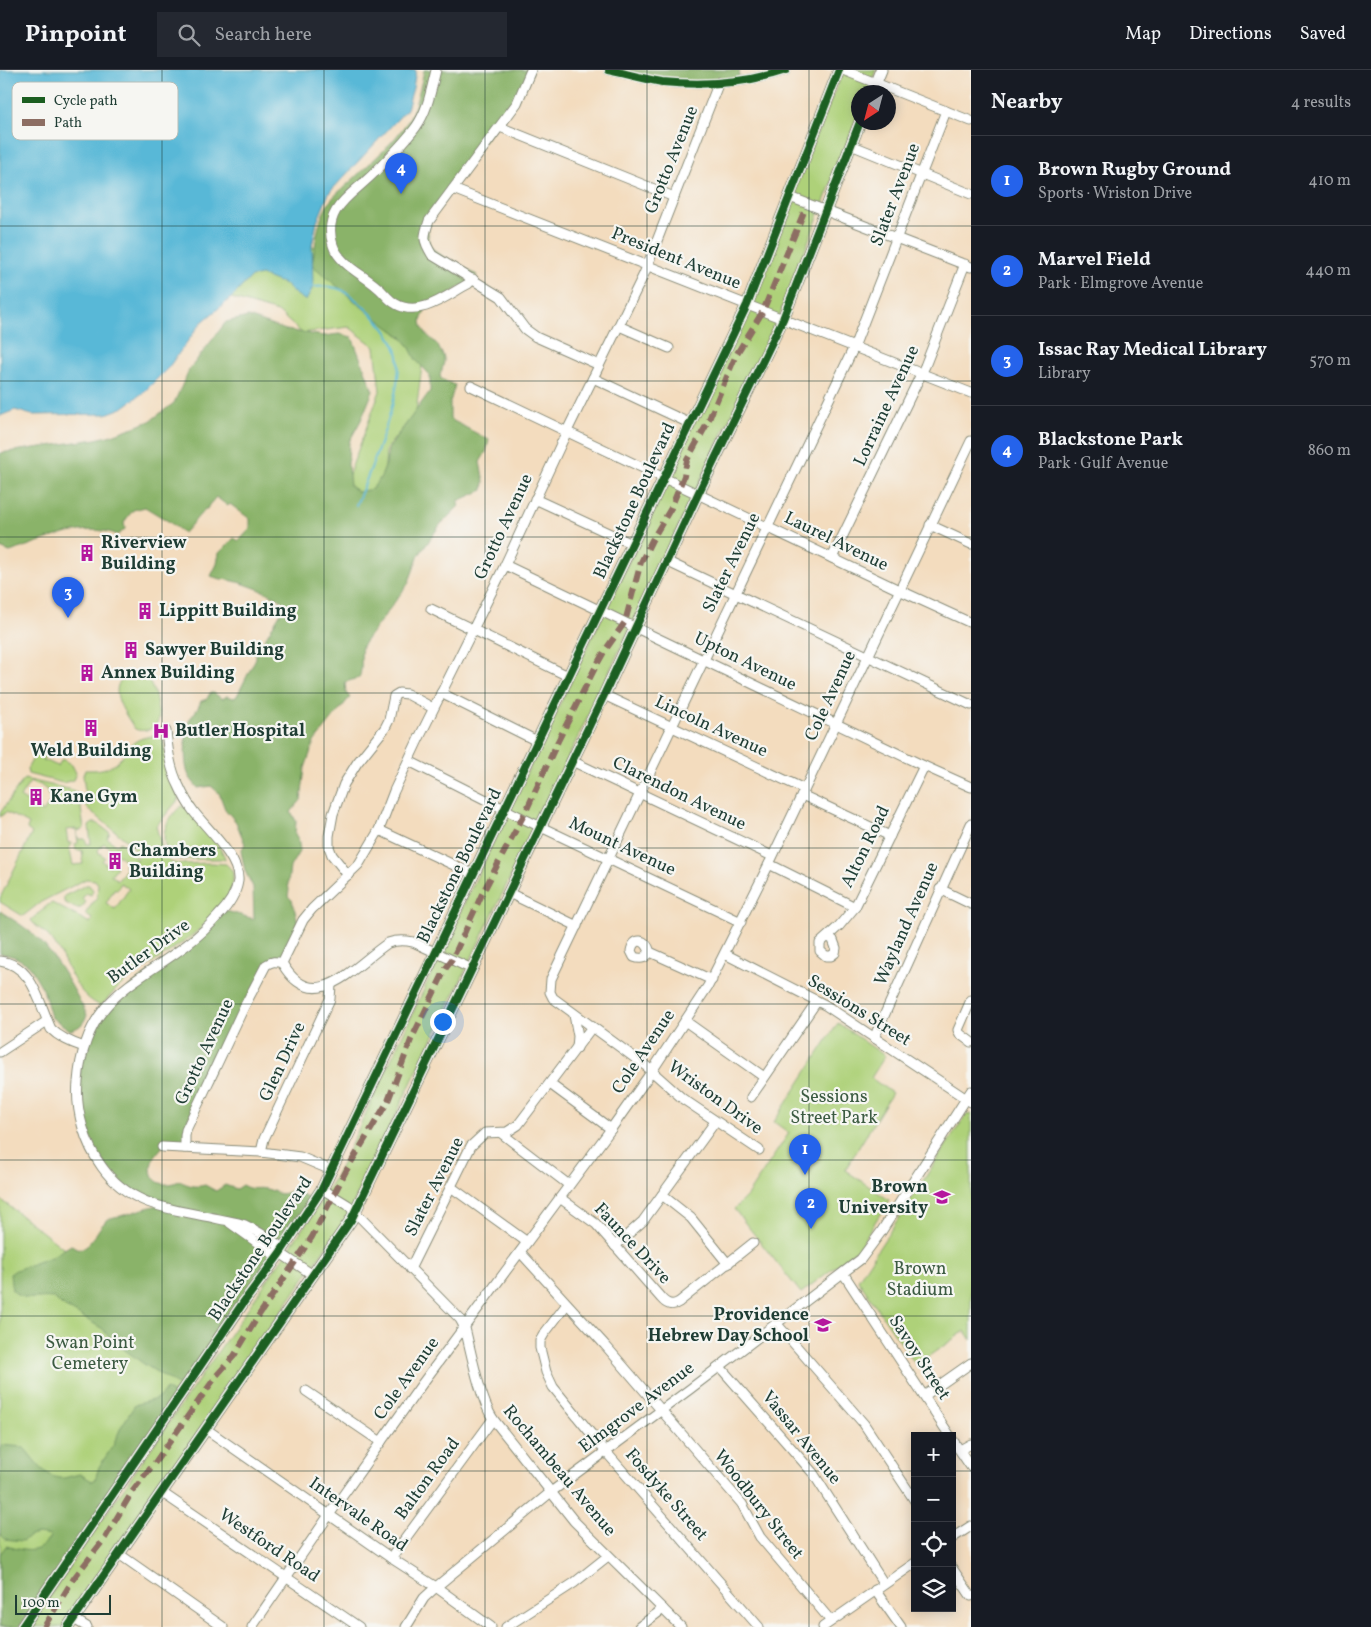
<!DOCTYPE html>
<meta charset="utf-8">
<style>
:root{--surface:#171b24;--page:#242831;--text:#f1f3f6;--muted:#9ea1a6;--line:#363941;--accent:#2563eb}
body{margin:0;font-family:Vollkorn,serif;background:var(--page);color:var(--text)}
.controls{position:absolute;right:15px;bottom:15px;display:grid;overflow:hidden;border-radius:0px;box-shadow:0 2px 12px #0003}
.controls button{width:45px;height:45px;display:grid;place-items:center;padding:0;border:0;border-bottom:1px solid var(--line);background:var(--surface);color:var(--text);font:25px sans-serif}
.compass{position:absolute;left:851px;top:15px;width:45px;height:45px;border-radius:50%;background:var(--surface);box-shadow:0 2px 12px #0003;rotate:216deg}
.scale{position:absolute;left:15px;bottom:12px;width:96px;box-sizing:border-box;padding-left:5px;border:2px solid #1f3d34;border-top:0;font-size:14px;line-height:18px;white-space:nowrap;color:#1f3d34;-webkit-text-stroke:4px #f6f6f2;paint-order:stroke}
.you{position:absolute;left:442px;top:951px;width:18px;height:18px;margin:-12px;border:4px solid #fff;border-radius:50%;background:#1a73e8;box-shadow:0 0 0 8px #1a73e833}
.badge{display:grid;place-items:center;width:32px;height:32px;border-radius:50%;background:var(--accent);color:#fff;font-size:16px;font-weight:700}
.pin{position:absolute;translate:-50% -41px;filter:drop-shadow(0 1px 2px #0008)}
.pin::after{content:'';position:absolute;top:26px;width:18px;height:15px;background:inherit;clip-path:polygon(0 0,100% 0,50% 100%)}
.list{margin:0;padding:0;list-style:none}
h2{display:flex;justify-content:space-between;align-items:center;height:65px;margin:0;padding:0 20px;font-size:21px}
h2 small{font-size:16px;font-weight:400;color:var(--muted)}
.list li{display:grid;grid-template-columns:32px 1fr auto;gap:15px;align-items:center;box-sizing:border-box;height:90px;padding:0 20px;border-top:1px solid var(--line)}
.list b{display:block;font-size:19px;white-space:nowrap}
.list p{margin:0;font-size:16px;white-space:nowrap;color:var(--muted)}
.list em{font-size:16px;font-style:normal;color:var(--muted)}
.icon{flex:none;width:28px;height:28px;fill:none;stroke:currentColor;stroke-width:2;stroke-linecap:round;stroke-linejoin:round}
.map{position:relative;flex:none;width:971px;height:1557px;overflow:hidden}
header{display:flex;align-items:center;gap:30px;box-sizing:border-box;height:70px;padding:0 25px;background:var(--surface);border-bottom:1px solid var(--line)}
header strong{font-size:24px}
nav{display:flex;gap:28px;margin-inline-start:auto;font-size:18px}
.search{width:350px;height:45px;background:var(--page);display:flex;align-items:center;gap:12px;box-sizing:border-box;padding:0 18px;border-radius:0px;color:var(--muted);font-size:19px}
main{display:flex}
aside{flex:1;background:var(--surface)}
.map>svg:first-child{display:block}
.green{fill:#aed179;stroke:#668756;fill-rule:evenodd}
.forest{fill:#8ab369;stroke:#54784e}
.water{fill:#59b8d7;stroke:#3c7a86}
.lines{fill:none;stroke-linecap:round;stroke-linejoin:round}
.stream{stroke:#59b8d7;stroke-width:2}
.minor-casing{stroke:#898c79;stroke-width:11}
.major-casing{stroke:#898c79;stroke-width:13}
.minor{stroke:#fff;stroke-width:9}
.major{stroke:#fff;stroke-width:11}
.quiet{stroke:#8d6e63;stroke-width:6;stroke-dasharray:12 6;stroke-linecap:butt}
.cycleway-casing{stroke:#f6f6f2;stroke-width:11}
.cycleway{stroke:#1b5e20;stroke-width:8}
.grid{fill:none;stroke:#1f3d34;stroke-width:1;stroke-opacity:0.55}
.labels{text-anchor:middle;dominant-baseline:central;stroke-width:4.5;stroke-linejoin:round;paint-order:stroke}
.street-label{font-size:18px;fill:#1f3d34;stroke:#f6f6f2}
.poi-label{font-size:18px;font-weight:bold;fill:#1f3d34;stroke:#f6f6f2;text-anchor:start}
.park-label{font-size:18px;fill:#3c5b42;stroke:#f6f6f2}
.key{fill:#f6f6f2;stroke:#b6beb9;stroke-width:1}
.key-label{font-size:14px;fill:#1f3d34}
</style>
<header>
<strong>Pinpoint</strong>
<div class="search"><svg class="icon" aria-label="search" viewBox="0 0 24 24"><circle cx="10" cy="10" r="6"/><path d="M15 15l6 6"/></svg>Search here</div>
<nav><a>Map</a><a>Directions</a><a>Saved</a></nav>
</header>
<main>
<div class="map">
<svg width="971" height="1557" viewBox="0 0 971 1557">
<rect width="100%" height="100%" fill="#f6f6f2"/>
<filter id="ink" filterUnits="userSpaceOnUse"><feTurbulence type="fractalNoise" baseFrequency=".02" numOctaves="2"/><feDisplacementMap in="SourceGraphic" scale="10" xChannelSelector="R" yChannelSelector="G"/><feConvolveMatrix kernelMatrix="1 2 1 2 8 2 1 2 1" color-interpolation-filters="sRGB"/></filter>
<filter id="wash" filterUnits="userSpaceOnUse"><feTurbulence type="fractalNoise" baseFrequency=".0096" numOctaves="4" result="noise"/><feDisplacementMap in="SourceGraphic" scale="20" xChannelSelector="R" yChannelSelector="G"/><feGaussianBlur stdDeviation="1.12" result="paint"/><feColorMatrix in="noise" values="0 0 0 0 0 0 0 0 0 0 0 0 0 0 0 0 0 1.4 0 .05"/><feComposite in="paint" operator="in"/></filter>
<g filter="url(#wash)">
<rect width="100%" height="100%" fill="#f3dcbe"/>
<g class="green">
<path d="M844,0H876L867,22H858V45L781,241L589,644L346,1148L63,1557H28L286,1183L320,1133L341,1096L489,781L673,400Z"/>
<path d="M317,151L312,175L381,250L401,267L412,271L423,288L416,342L386,379L383,427L338,434L380,321L375,277L349,257L302,263L278,242L231,228L251,207Z"/>
<path d="M133,603C155,605 156,631 159,648C157,659 144,663 135,659C124,642 102,613 133,603Z"/>
<path d="M153,666L161,668L163,671L170,706L179,729L156,756L164,785L170,792L178,794L212,793L226,794L232,800C244,841 156,890 128,909C119,916 111,925 103,934L99,935C72,922 68,890 51,869C45,861 35,857 31,850L48,835L52,833L90,853L92,849L85,844L97,827L98,814L95,810L86,809L41,832L23,846L0,832V828L32,763L27,759L29,754L6,742L0,747V743L24,709L73,720L79,725L84,759L77,761L78,769H85L87,774H91L89,756L93,753H97L110,763L107,768L116,775L120,772L129,779L137,791V782L132,775L87,738L83,705L85,700C95,700 104,700 113,695C130,683 126,669 153,666ZM30,712L37,716L39,714L48,721L47,724L53,728L43,742L20,727ZM76,759L78,773L75,774L76,780H82L83,788L82,789L83,794L73,795L69,777L71,776V773H68L66,760ZM104,773L127,792L124,796L126,799L118,810L111,805L117,797L113,794L110,797L102,791L105,787L99,783L98,780ZM121,813L129,819L115,839L106,833L115,818L117,820Z"/>
<path d="M39,681L46,683L43,690L58,696L62,689L72,695L76,703L73,710L63,713L28,704L27,699L36,683Z"/>
<path d="M181,736L188,739C196,749 224,779 225,789H176L169,786C159,765 165,751 181,736Z"/>
<path d="M86,815H89L93,820L91,825L86,823L82,829L86,832L81,838H75L64,832V826Z"/>
<path d="M838,953L885,986L871,1008L892,1023L845,1100L889,1130L858,1179L801,1223L734,1139L747,1126L789,1063L774,1052Z"/>
<path d="M971,1044V1270L965,1261L916,1295L858,1210L966,1045Z"/>
<path d="M0,1129L63,1178L232,1238L13,1557H0Z"/>
</g>
<g class="forest">
<path d="M424,0H533L527,14L427,147L429,176L449,191L477,205L474,209L426,237L421,251L422,257L427,265L438,275C439,281 445,285 444,291C442,308 432,306 455,315L450,332V349L489,370L486,382L480,392L484,412L483,420L458,431L459,436L440,455L419,485L408,514L362,576C360,587 363,599 359,608L345,612L346,623L350,627L314,672L305,698L301,730L291,742L296,751L295,764L298,769L300,780L290,797L288,813L289,820L288,826L292,830L299,856L282,891L274,887L267,893L188,1049L184,1075H164C160,1080 154,1086 152,1092C147,1111 163,1119 179,1111C188,1115 195,1118 205,1115L216,1121L225,1115L236,1119L242,1115C252,1121 255,1117 266,1119C278,1121 278,1128 292,1120L314,1130L184,1319L144,1294L110,1269L103,1259L62,1235L54,1228C37,1226 26,1233 12,1220L10,1204L16,1200L51,1187L71,1175L80,1179C95,1173 95,1161 106,1151C112,1146 118,1147 124,1145C136,1141 146,1138 158,1135L124,1115L98,1087L79,1038L81,982L108,934L187,873L223,840L254,849L253,817L245,801L241,781L245,774L236,752L225,739L219,723L211,716L198,718C195,714 191,710 189,706C183,695 185,663 189,651C192,645 198,640 201,631L207,629L210,623H214L222,629L227,626L234,628L237,626L256,588V580L260,577L280,544L284,533C279,526 246,514 237,512C228,509 220,510 211,506L217,494L219,483L234,468L239,471L250,459V449L230,434L228,436L216,427L209,435L207,439H205L184,463L168,451L145,437L133,440L124,452L125,459L118,465C85,451 42,471 10,482L0,478V383L96,369L112,365L150,351L174,333L189,300L226,252L248,247L286,260L324,266L339,264L352,267L373,321L361,350L349,372L348,395L350,416L358,422L372,419L381,407L386,394L388,379L430,321V305L416,290L409,276L401,266L369,243L312,195C316,174 316,155 327,136C333,125 344,118 353,109C372,91 397,71 410,47C417,33 421,15 424,0Z"/>
<path d="M614,0H740L738,10L697,14Z"/>
<path d="M0,841C15,851 32,861 44,875C61,896 75,921 87,945C83,954 80,958 70,960L51,947L43,919L29,895L15,887L0,883Z"/>
<path d="M166,1319L178,1327L19,1557H0V1484L6,1476C26,1481 38,1486 51,1466L38,1464L30,1466L22,1471L5,1469L0,1464L1,1375L23,1377C34,1388 45,1410 64,1408C69,1407 75,1405 80,1404L92,1411L95,1410L99,1397L114,1374L121,1357L135,1335C148,1330 159,1332 166,1319Z"/>
</g>
<path class="water" d="M0,0H416L413,18L407,39L329,123L317,152L312,175L313,217L306,231L294,223L287,215L261,205L251,207L231,228L201,253L168,298L144,322L122,338L106,344L32,345L15,340L0,346Z"/>
<g class="lines">
<path class="stream" d="M313,217C339,214 347,221 366,239C379,251 395,268 398,286C404,319 370,402 356,435"/>
</g>
</g>
<g filter="url(#ink)">
<g class="lines">
<g class="minor-casing">
<g id="minor">
<path d="M436,0C431,20 428,40 416,57C404,73 389,88 375,102C354,124 321,138 333,175C339,194 362,204 376,216C383,221 388,230 396,234C420,248 447,225 468,214L473,209"/>
<path d="M531,0L517,33L429,151C423,168 423,170 432,185L501,227L525,259L536,267L599,295"/>
<path d="M609,0C626,4 644,9 662,12C702,16 747,13 786,0"/>
<path d="M843,0L971,51"/>
<path d="M500,57L674,127"/>
<path d="M851,75L971,124"/>
<path d="M453,119L971,323"/>
<path d="M790,127L971,197"/>
<path d="M619,256L669,278"/>
<path d="M593,308L689,353"/>
<path d="M471,316L899,520L971,553"/>
<path d="M535,429L632,474"/>
<path d="M930,455L971,474"/>
<path d="M832,488L925,296L965,194"/>
<path d="M666,491L971,635"/>
<path d="M505,495L924,696L971,717"/>
<path d="M431,539L568,606"/>
<path d="M441,623L537,671"/>
<path d="M604,625L804,719"/>
<path d="M166,661C168,680 170,699 179,716C183,725 188,734 194,742C207,759 240,788 238,811C236,824 227,837 218,846C162,910 86,909 78,1012C75,1040 85,1074 102,1097C131,1138 175,1139 219,1149C228,1151 237,1152 245,1155C256,1160 267,1167 277,1174L280,1183"/>
<path d="M409,691L522,748L741,852"/>
<path d="M572,691L772,786"/>
<path d="M802,725L890,766"/>
<path d="M379,760L473,804"/>
<path d="M769,794L855,837"/>
<path d="M348,805L332,785L329,777V766L333,744L344,714L357,693L385,658L389,650L394,626L399,623L407,624L433,638"/>
<path d="M940,819L971,834"/>
<path d="M509,823L577,856"/>
<path d="M828,866L833,870L836,878L835,883L831,886H826L820,881V873L839,856L855,837L924,696"/>
<path d="M650,882C645,888 642,890 634,887L631,881C634,866 646,869 650,882L712,910"/>
<path d="M725,884L825,935L971,1032"/>
<path d="M0,891C33,895 39,933 51,959C60,968 72,973 84,977"/>
<path d="M282,893L303,850L312,839L359,794L379,760L394,721L418,670L505,495L567,361L644,204L719,12"/>
<path d="M971,930L958,960L960,964L971,972"/>
<path d="M574,945L578,966L577,978"/>
<path d="M685,951L764,1007"/>
<path d="M874,968L971,754"/>
<path d="M0,982L47,951"/>
<path d="M550,1014L611,1059"/>
<path d="M751,1027L817,931"/>
<path d="M501,1063L569,1115"/>
<path d="M162,1077L261,1082L300,1087L331,1100"/>
<path d="M185,1078V1066L186,1060L243,939L266,895C272,891 275,891 282,893C314,949 355,895 388,873C397,870 403,870 413,872L472,899"/>
<path d="M759,1080L683,1029L646,996L553,928L550,922L551,909L854,277L946,41"/>
<path d="M261,1082L264,1069L330,929L331,915"/>
<path d="M451,1117L527,1172"/>
<path d="M322,1119L348,1135L460,1249L465,1258C471,1282 480,1329 493,1349L574,1451L681,1557"/>
<path d="M662,1125L691,1148L728,1194"/>
<path d="M560,1128L596,1154L661,1228C666,1234 672,1237 679,1232L753,1173"/>
<path d="M230,1153L272,1183H280L313,1205"/>
<path d="M615,1176L643,1151L715,1052"/>
<path d="M520,1182L605,1275L742,1434L760,1467L831,1551"/>
<path d="M410,1199L471,1076L485,1063L507,1062L518,1055L592,957"/>
<path d="M843,1203L950,1366"/>
<path d="M567,1234L544,1264L540,1271V1278L546,1302L553,1317L606,1382L759,1557"/>
<path d="M776,1253L864,1354L915,1431"/>
<path d="M720,1297L813,1403L884,1514"/>
<path d="M306,1321L381,1372"/>
<path d="M924,1326L971,1293"/>
<path d="M206,1359L391,1488L436,1517L491,1557"/>
<path d="M952,1369L971,1397"/>
<path d="M960,1380L971,1374"/>
<path d="M161,1422L359,1557"/>
<path d="M952,1468L971,1456"/>
<path d="M119,1484L223,1557"/>
<path d="M391,1488L493,1349"/>
<path d="M952,1498L971,1526"/>
<path d="M875,1520L901,1557"/>
<path d="M74,1549L87,1557"/>
<path d="M252,1557L329,1445L422,1314L611,1059L652,1001L708,916L769,794L971,371"/>
<path d="M406,1557L424,1528L436,1517L551,1422L690,1319L861,1189L881,1162L971,1021"/>
<path d="M506,1557L574,1513L608,1486"/>
<path d="M639,1557L663,1539"/>
<path d="M823,1557L915,1493"/>
</g>
</g>
<g class="major-casing">
<g id="major">
<path d="M872,22L881,0"/>
<path d="M22,1557L243,1233L280,1183L322,1119L747,235L839,0"/>
<path d="M68,1557L351,1150L604,625L698,424L783,249L860,52"/>
</g>
</g>
<use href="#minor" class="minor"/>
<use href="#major" class="major"/>
<path class="quiet" d="M44,1557L74,1508L105,1468L132,1422L156,1391L217,1305L234,1286L257,1248L312,1167L346,1101L388,1031L411,970L446,898L452,890L482,824L527,739L558,671L595,598L604,582L625,552L641,492L652,470L671,438L684,406L687,390L707,354L736,285L763,241L806,137"/>
<g class="cycleway-casing">
<g id="cycleway">
<path d="M609,0C626,4 644,9 662,12C702,16 747,13 786,0"/>
<path d="M22,1557L243,1233L280,1183L322,1119L747,235L839,0"/>
<path d="M68,1557L351,1150L604,625L698,424L783,249L860,52"/>
</g>
</g>
<use href="#cycleway" class="cycleway"/>
</g>
</g>
<path class="grid" d="M162,0V1557M324,0V1557M485,0V1557M647,0V1557M809,0V1557M0,156H971M0,311H971M0,467H971M0,623H971M0,778H971M0,934H971M0,1090H971M0,1246H971M0,1401H915M952,1401H971"/>
<defs>
<g id="building-bare" transform="scale(1.35)"><path d="M-4-6H4V6H1V3H-1V6H-4ZM-2.5-4.3h1.7v1.8h-1.7ZM.8-4.3h1.7v1.8H.8ZM-2.5-1h1.7V.8h-1.7ZM.8-1h1.7V.8H.8Z" fill="#b5179e" stroke="#f6f6f2" stroke-width="2.5" paint-order="stroke"/></g>
<g id="hospital-bare" transform="scale(1.35)"><path d="M-5-5h3v3.5h4V-5h3V5h-3V1.5h-4V5h-3Z" fill="#b5179e" stroke="#f6f6f2" stroke-width="2.5" paint-order="stroke"/></g>
<g id="university-bare" transform="scale(1.35)"><path d="M0-5L7-2L0 1L-7-2ZM-4 1L0 2.5L4 1V4Q0 6-4 4Z" fill="#b5179e" stroke="#f6f6f2" stroke-width="2.5" paint-order="stroke"/></g>
<g id="school-bare" transform="scale(1.35)"><path d="M0-5L7-2L0 1L-7-2ZM-4 1L0 2.5L4 1V4Q0 6-4 4Z" fill="#b5179e" stroke="#f6f6f2" stroke-width="2.5" paint-order="stroke"/></g>
</defs>
<g fill-rule="evenodd">
<use href="#building-bare" x="87" y="483"/>
<use href="#building-bare" x="145" y="541"/>
<use href="#building-bare" x="131" y="580"/>
<use href="#building-bare" x="87" y="603"/>
<use href="#building-bare" x="91" y="658"/>
<use href="#hospital-bare" x="161" y="661"/>
<use href="#building-bare" x="36" y="727"/>
<use href="#building-bare" x="115" y="791"/>
<use href="#university-bare" x="942" y="1127"/>
<use href="#school-bare" x="823" y="1255"/>
</g>
<g class="labels">
<g class="street-label">
<text transform="translate(672 90) rotate(-68)">Grotto Avenue</text>
<text transform="translate(896 125) rotate(-69)">Slater Avenue</text>
<text transform="translate(676 189) rotate(22)">President Avenue</text>
<text transform="translate(887 336) rotate(-65)">Lorraine Avenue</text>
<text transform="translate(635 431) rotate(-65)">Blackstone Boulevard</text>
<text transform="translate(504 457) rotate(-65)">Grotto Avenue</text>
<text transform="translate(836 472) rotate(26)">Laurel Avenue</text>
<text transform="translate(732 493) rotate(-64)">Slater Avenue</text>
<text transform="translate(745 592) rotate(26)">Upton Avenue</text>
<text transform="translate(831 626) rotate(-65)">Cole Avenue</text>
<text transform="translate(711 657) rotate(25)">Lincoln Avenue</text>
<text transform="translate(679 724) rotate(26)">Clarendon Avenue</text>
<text transform="translate(622 777) rotate(25)">Mount Avenue</text>
<text transform="translate(866 777) rotate(-64)">Alton Road</text>
<text transform="translate(460 796) rotate(-64)">Blackstone Boulevard</text>
<text transform="translate(907 854) rotate(-66)">Wayland Avenue</text>
<text transform="translate(149 882) rotate(-36)">Butler Drive</text>
<text transform="translate(859 941) rotate(32)">Sessions Street</text>
<text transform="translate(205 982) rotate(-65)">Grotto Avenue</text>
<text transform="translate(644 982) rotate(-56)">Cole Avenue</text>
<text transform="translate(283 992) rotate(-65)">Glen Drive</text>
<text transform="translate(715 1028) rotate(36)">Wriston Drive</text>
<text transform="translate(435 1117) rotate(-63)">Slater Avenue</text>
<text transform="translate(632 1174) rotate(47)">Faunce Drive</text>
<text transform="translate(261 1179) rotate(-56)">Blackstone Boulevard</text>
<text transform="translate(919 1288) rotate(57)">Savoy Street</text>
<text transform="translate(407 1309) rotate(-54)">Cole Avenue</text>
<text transform="translate(637 1338) rotate(-37)">Elmgrove Avenue</text>
<text transform="translate(801 1368) rotate(51)">Vassar Avenue</text>
<text transform="translate(559 1401) rotate(50)">Rochambeau Avenue</text>
<text transform="translate(428 1409) rotate(-54)">Balton Road</text>
<text transform="translate(666 1425) rotate(49)">Fosdyke Street</text>
<text transform="translate(758 1435) rotate(52)">Woodbury Street</text>
<text transform="translate(358 1445) rotate(35)">Intervale Road</text>
<text transform="translate(269 1476) rotate(34)">Westford Road</text>
</g>
<g class="poi-label">
<text x="101" y="473">Riverview<tspan x="101" dy="21">Building</tspan></text>
<text x="159" y="541">Lippitt Building</text>
<text x="145" y="580">Sawyer Building</text>
<text x="101" y="603">Annex Building</text>
<text x="175" y="661">Butler Hospital</text>
<text x="91" y="681" text-anchor="middle">Weld Building</text>
<text x="50" y="727">Kane Gym</text>
<text x="129" y="781">Chambers<tspan x="129" dy="21">Building</tspan></text>
<text x="928" y="1117" text-anchor="end">Brown<tspan x="928" dy="21">University</tspan></text>
<text x="809" y="1245" text-anchor="end">Providence<tspan x="809" dy="21">Hebrew Day School</tspan></text>
</g>
<g class="park-label">
<text x="834" y="1027">Sessions<tspan x="834" dy="21">Street Park</tspan></text>
<text x="920" y="1199">Brown<tspan x="920" dy="21">Stadium</tspan></text>
<text x="90" y="1273">Swan Point<tspan x="90" dy="21">Cemetery</tspan></text>
</g>
</g>
<rect x="12" y="12" width="166" height="58" rx="8" class="key"/>
<rect x="22" y="27" width="23" height="6" fill="#1b5e20"/>
<rect x="22" y="49" width="23" height="7" fill="#8d6e63"/>
<g class="key-label">
<text x="54" y="35">Cycle path</text>
<text x="54" y="57">Path</text>
</g>
</svg>
<div class="controls">
<button>+</button>
<button>−</button>
<button><svg class="icon" aria-label="locate" viewBox="0 0 24 24"><circle cx="12" cy="12" r="6"/><path d="M12 2v4M12 18v4M2 12h4M18 12h4"/></svg></button>
<button><svg class="icon" aria-label="layers" viewBox="0 0 24 24"><path d="M12 4l9 5-9 5-9-5zM3 14l9 5 9-5"/></svg></button>
</div>
<svg class="compass" viewBox="-18 -18 36 36"><path d="M0-13l5 13h-10z" fill="#e53935"/><path d="M0 13l5-13h-10z" fill="#9ea1a6"/></svg>
<div class="scale">100 m</div>
<div class="you"></div>
<div class="pin badge" style="left:805px;top:1105px">1</div>
<div class="pin badge" style="left:811px;top:1159px">2</div>
<div class="pin badge" style="left:68px;top:548px">3</div>
<div class="pin badge" style="left:401px;top:124px">4</div>
</div>
<aside>
<h2>Nearby<small>4 results</small></h2>
<ul class="list">
<li><span class="badge">1</span><div><b>Brown Rugby Ground</b><p>Sports · Wriston Drive</p></div><em>410 m</em></li>
<li><span class="badge">2</span><div><b>Marvel Field</b><p>Park · Elmgrove Avenue</p></div><em>440 m</em></li>
<li><span class="badge">3</span><div><b>Issac Ray Medical Library</b><p>Library</p></div><em>570 m</em></li>
<li><span class="badge">4</span><div><b>Blackstone Park</b><p>Park · Gulf Avenue</p></div><em>860 m</em></li>
</ul>
</aside>
</main>
